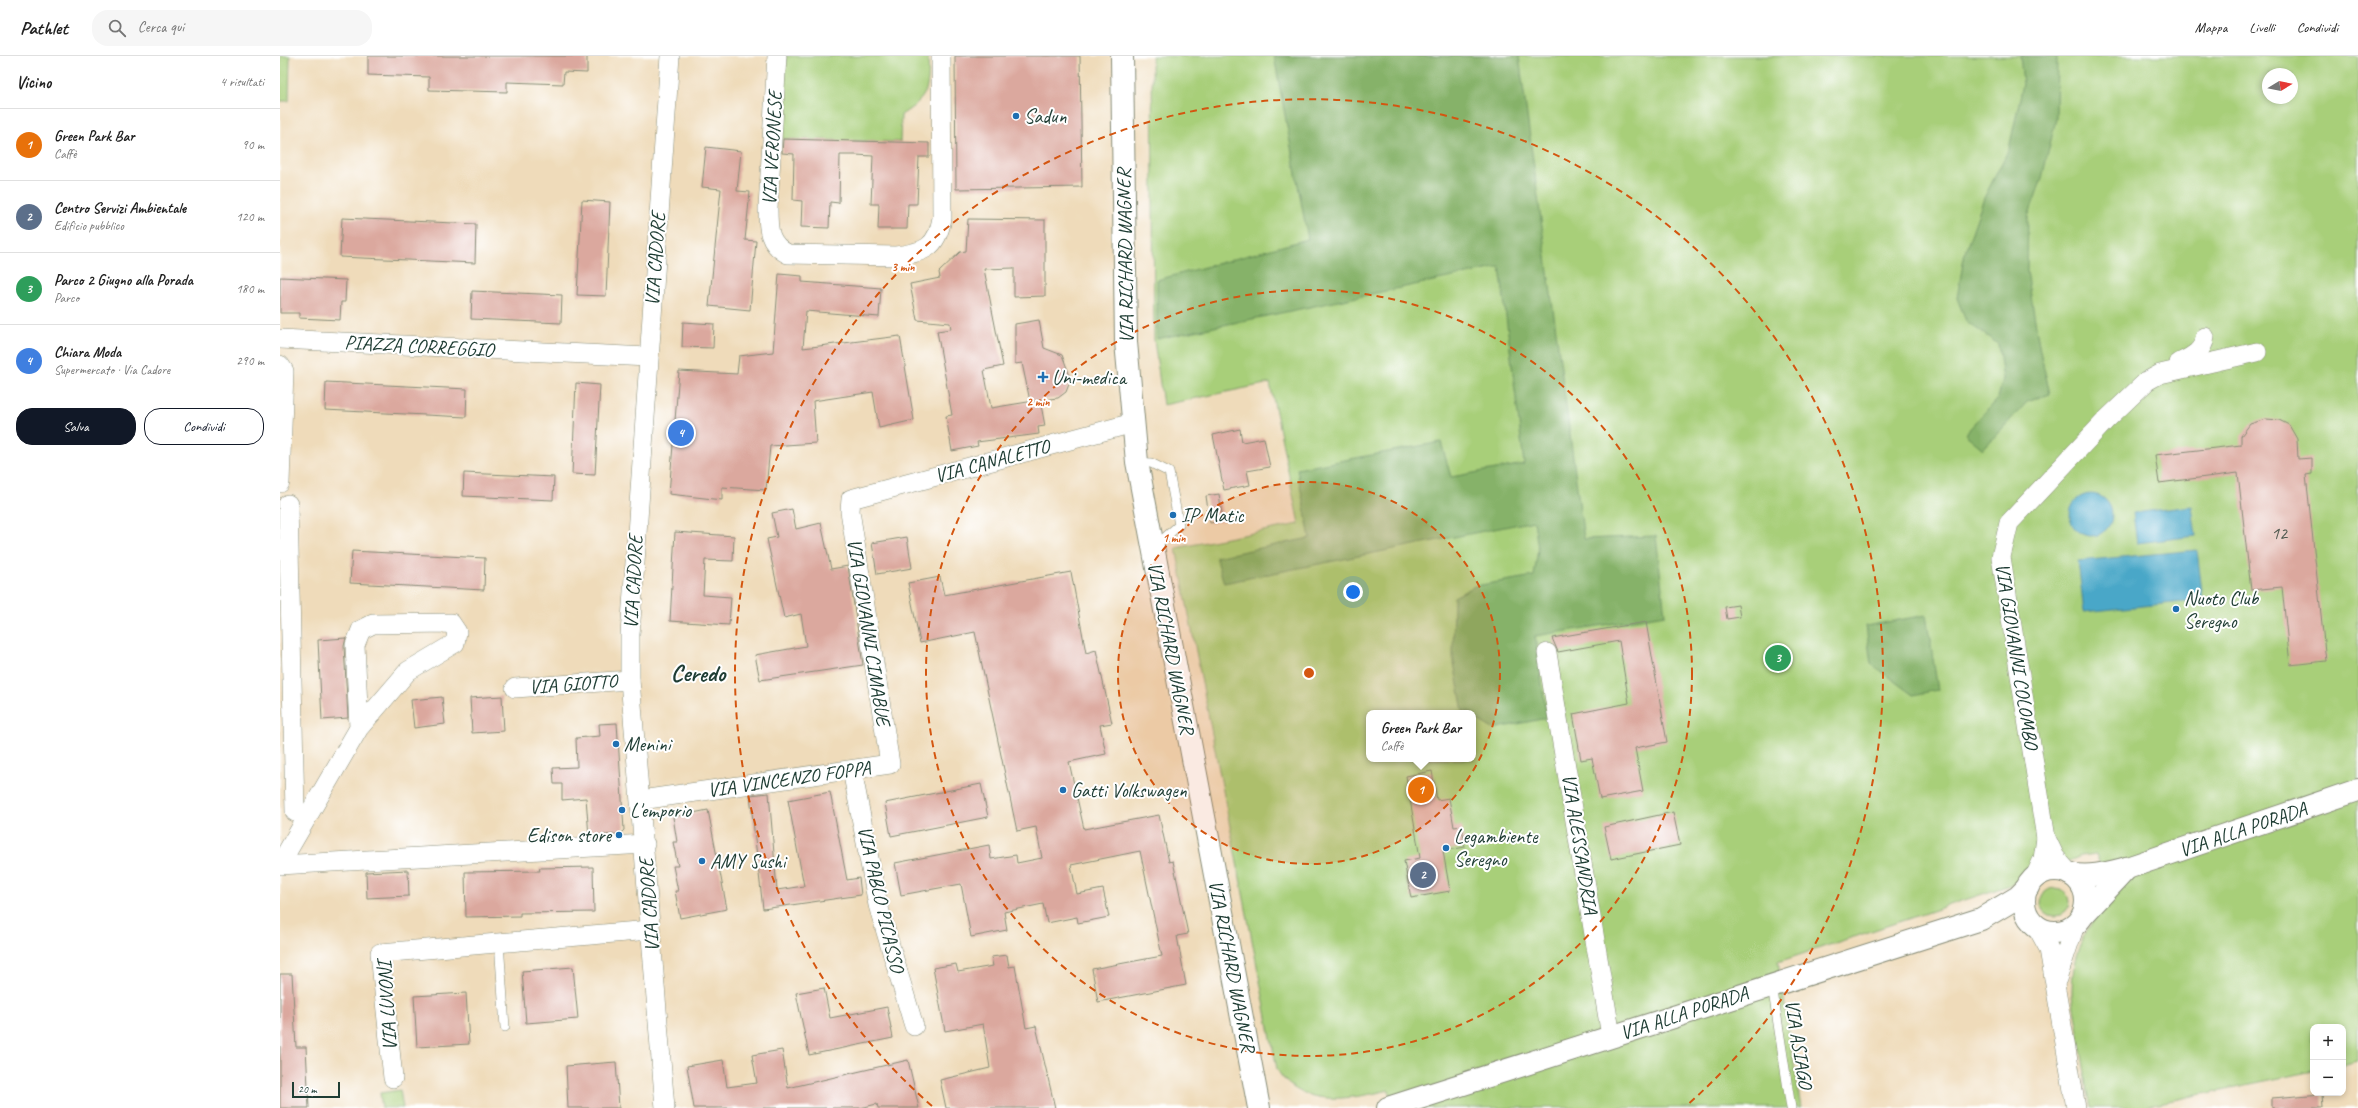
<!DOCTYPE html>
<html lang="it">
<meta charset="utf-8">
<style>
:root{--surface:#fff;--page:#f6f6f6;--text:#222;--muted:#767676;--line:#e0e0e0;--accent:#111827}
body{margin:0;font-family:Caveat,sans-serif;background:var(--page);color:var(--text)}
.controls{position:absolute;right:12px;bottom:12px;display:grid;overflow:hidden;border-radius:8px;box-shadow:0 2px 6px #0003}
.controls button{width:36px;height:36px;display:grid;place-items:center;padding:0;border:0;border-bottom:1px solid var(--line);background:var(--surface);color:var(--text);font:20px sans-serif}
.compass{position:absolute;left:1982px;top:12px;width:36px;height:36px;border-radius:50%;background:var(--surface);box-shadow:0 2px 6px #0003;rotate:80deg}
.scale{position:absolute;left:12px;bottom:10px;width:48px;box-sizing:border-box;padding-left:4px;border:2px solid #1f3d34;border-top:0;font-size:11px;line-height:14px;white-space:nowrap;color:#1f3d34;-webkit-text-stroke:3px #fff;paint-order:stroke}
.you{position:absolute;left:1073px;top:536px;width:14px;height:14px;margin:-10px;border:3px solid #fff;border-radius:50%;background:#1a73e8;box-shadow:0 0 0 6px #1a73e833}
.badge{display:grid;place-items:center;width:26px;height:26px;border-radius:50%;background:var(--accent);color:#fff;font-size:13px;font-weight:700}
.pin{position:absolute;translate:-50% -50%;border:2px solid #fff;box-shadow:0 1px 4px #0006}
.popup{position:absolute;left:1086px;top:654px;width:110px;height:52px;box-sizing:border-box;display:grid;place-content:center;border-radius:8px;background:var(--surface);filter:drop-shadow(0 1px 3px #0005);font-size:13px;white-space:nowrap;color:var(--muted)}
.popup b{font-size:15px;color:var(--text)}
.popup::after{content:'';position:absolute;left:50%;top:100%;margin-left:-8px;border:8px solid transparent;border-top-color:var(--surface)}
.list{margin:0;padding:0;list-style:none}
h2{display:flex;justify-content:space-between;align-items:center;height:52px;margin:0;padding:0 16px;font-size:17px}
h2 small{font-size:13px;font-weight:400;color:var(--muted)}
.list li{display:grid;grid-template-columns:26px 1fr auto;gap:12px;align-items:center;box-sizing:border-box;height:72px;padding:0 16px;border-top:1px solid var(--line)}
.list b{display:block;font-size:15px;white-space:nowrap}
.list p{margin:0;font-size:13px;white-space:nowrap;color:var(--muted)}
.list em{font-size:13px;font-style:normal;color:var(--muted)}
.actions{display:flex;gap:8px;padding:12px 16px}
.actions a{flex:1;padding:9px 0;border:1px solid var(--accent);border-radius:16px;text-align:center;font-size:14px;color:var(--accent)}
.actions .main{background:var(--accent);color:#fff}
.icon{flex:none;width:22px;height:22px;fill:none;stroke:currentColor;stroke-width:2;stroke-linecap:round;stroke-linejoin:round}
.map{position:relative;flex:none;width:2078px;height:1052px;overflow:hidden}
header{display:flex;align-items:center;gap:24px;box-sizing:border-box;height:56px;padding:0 20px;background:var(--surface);border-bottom:1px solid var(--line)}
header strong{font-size:19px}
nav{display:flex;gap:22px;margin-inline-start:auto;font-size:14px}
.search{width:280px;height:36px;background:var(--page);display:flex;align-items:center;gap:10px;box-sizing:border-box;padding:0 14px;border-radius:16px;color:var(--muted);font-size:15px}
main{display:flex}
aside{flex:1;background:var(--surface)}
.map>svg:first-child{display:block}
.green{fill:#a8cf79;stroke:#648656;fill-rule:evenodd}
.forest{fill:#86b269;stroke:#52784e}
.water{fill:#4aa7c8;stroke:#34727e}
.building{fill:#dba89e}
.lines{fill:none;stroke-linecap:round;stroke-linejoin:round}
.lane-casing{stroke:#878c77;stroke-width:10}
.street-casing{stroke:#878c77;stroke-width:20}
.secondary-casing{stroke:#878c77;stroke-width:24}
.lane{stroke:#fff;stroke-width:9}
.street{stroke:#fff;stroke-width:19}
.secondary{stroke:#fff;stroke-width:22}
.ring{fill:none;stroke:#d45610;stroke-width:2;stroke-dasharray:7 5}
.poi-dot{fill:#1f6fb2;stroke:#fff;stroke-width:1.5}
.labels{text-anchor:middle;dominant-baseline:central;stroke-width:4;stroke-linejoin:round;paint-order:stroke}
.number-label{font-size:18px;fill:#4e584e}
.poi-label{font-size:20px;fill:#1f3d34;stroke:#fff;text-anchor:start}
.street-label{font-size:20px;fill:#1f3d34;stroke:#fff}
.district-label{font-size:24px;font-weight:bold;fill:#1f3d34;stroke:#fff}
.centre{fill:#d45610;stroke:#fff;stroke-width:2}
.ring-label{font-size:12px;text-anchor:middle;font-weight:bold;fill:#d45610;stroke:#fff;stroke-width:4;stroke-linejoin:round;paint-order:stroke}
</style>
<header>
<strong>Pathlet</strong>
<div class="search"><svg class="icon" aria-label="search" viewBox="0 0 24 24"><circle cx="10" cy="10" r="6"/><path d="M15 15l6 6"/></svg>Cerca qui</div>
<nav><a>Mappa</a><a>Livelli</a><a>Condividi</a></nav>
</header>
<main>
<aside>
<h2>Vicino<small>4 risultati</small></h2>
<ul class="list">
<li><span class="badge" style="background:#e8710a">1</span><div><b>Green Park Bar</b><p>Caffè</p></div><em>90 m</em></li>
<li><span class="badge" style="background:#5c6f8a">2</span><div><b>Centro Servizi Ambientale</b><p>Edificio pubblico</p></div><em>120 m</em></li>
<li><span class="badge" style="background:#2e9e5b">3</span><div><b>Parco 2 Giugno alla Porada</b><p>Parco</p></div><em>180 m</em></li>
<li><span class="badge" style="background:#3f7fe0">4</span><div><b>Chiara Moda</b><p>Supermercato · Via Cadore</p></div><em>290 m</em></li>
</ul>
<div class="actions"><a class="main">Salva</a><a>Condividi</a></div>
</aside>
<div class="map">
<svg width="2078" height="1052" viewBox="0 0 2078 1052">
<rect width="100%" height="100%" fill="#fff"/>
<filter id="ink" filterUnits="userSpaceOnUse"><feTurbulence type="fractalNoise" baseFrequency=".025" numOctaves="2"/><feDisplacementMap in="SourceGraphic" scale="8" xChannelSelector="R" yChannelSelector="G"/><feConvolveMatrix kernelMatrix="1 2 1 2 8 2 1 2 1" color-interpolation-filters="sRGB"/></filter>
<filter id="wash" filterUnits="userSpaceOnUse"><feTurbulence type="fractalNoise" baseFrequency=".012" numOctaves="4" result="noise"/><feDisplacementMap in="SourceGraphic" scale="16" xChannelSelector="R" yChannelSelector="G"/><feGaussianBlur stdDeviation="0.9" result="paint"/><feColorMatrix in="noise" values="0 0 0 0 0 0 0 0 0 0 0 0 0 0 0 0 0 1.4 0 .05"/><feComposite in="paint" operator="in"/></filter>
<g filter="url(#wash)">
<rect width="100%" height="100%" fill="#efdbba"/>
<g class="green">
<path d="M0,0H10L9,45H0Z"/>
<path d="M506,0H648C649,31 650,41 621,59L620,86L502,83Z"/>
<path d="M872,0H2078V1005L2063,1009V971H2033V1015L1855,1052H1811L1792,940C1792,894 1803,875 1832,841L1816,798L1801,800L1733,828L1498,906L1521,1052H1113L1109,1034C1068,1044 1018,1052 997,1013L896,492L1019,468L990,327L883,349L874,284ZM1988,18H2012V42H1988ZM1089,657H1193V703H1089Z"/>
<circle cx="1775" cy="846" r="14"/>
<path d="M120,1034L123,1052H102L100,1037Z"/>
</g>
<g class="forest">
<path d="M994,0H1239L1304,483L1376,480L1385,559L1255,580L1267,662L1213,673L1193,661V657L1183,655L1173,602L1174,541L1195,530L1254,520L1258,493L1254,465L944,527L936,501L1030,482L1017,413L1161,386L1171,421L1244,408L1220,211L877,283V224L1028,183Z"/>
<path d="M1740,0H1777L1776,63L1762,122L1748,161L1747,215L1760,295L1770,338L1747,346L1703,393L1685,378L1718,342L1723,323L1718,288L1686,265L1677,242L1685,196L1704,142L1729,93L1743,28Z"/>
<path d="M1646,559L1658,634L1633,639L1591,608L1586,570Z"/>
</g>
<g class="water">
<circle cx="1811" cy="459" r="21"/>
<path d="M1912,450L1916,480L1857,487L1853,457Z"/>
<path d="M1917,494L1923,544L1804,556L1798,505Z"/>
</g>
<g id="blocks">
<g class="building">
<path d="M88,0H307V17L284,16L283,28L227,26V36L149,34V21L88,19Z"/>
<path d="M675,0H800L802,131L676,133Z"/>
<path d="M503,83L649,87V101H639L637,148H628L627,173H598L599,148H591L593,100L576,99H560L559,147L550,146L549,172L521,171L522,145L513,144L514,98L502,97Z"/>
<path d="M426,91L461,95L457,135L470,136L465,184L476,185L470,254L429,250L441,133L422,131Z"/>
<path d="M302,144L330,146L326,240L297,239Z"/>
<path d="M62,162L196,168L195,207L60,201Z"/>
<path d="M688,163L765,164V240L734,241V212L704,213L723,310L704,314L711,352L760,344L750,345L742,307L735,308V268L759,264L764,292L782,299L791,323L786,336L778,342L760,344L765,370L758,371L759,378L697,386L698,390L672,395L666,360L672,359L657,275L671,273L670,267L637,264L630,228L660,222L659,216L680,196L686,195Z"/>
<path d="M499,218L522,220V226L601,232L599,261L526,255L523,292L620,280L634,364L599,372L593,336L533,345L536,387L490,390L486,434L442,431V444L389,438L399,315L457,318L459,300L493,296Z"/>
<path d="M0,221L66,224L65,246H61L60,264L19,262V257H0Z"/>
<path d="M192,235L282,239L281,267L191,263Z"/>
<path d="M403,266L434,268L433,292L402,291Z"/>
<path d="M46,326L187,333L186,361L45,354Z"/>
<path d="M296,327L320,329L315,419L292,418Z"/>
<path d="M1986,363L1999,364L2009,369L2017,383L2018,403L2032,402V418L2026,419L2046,605L2010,609L2002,531L1971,534L1958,417L1879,427L1875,399L1961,389V380L1970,368Z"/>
<path d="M960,373L962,386L984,382L990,411L967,415L970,429L944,434L933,379Z"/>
<path d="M184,417L274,421L273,444L183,440Z"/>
<path d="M939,438L943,465L930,467L926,440Z"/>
<path d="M512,453L516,473L541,467L551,513L568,510L583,609L480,624L475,599L526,590L521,558L504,562L487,483L497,481L492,457Z"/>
<path d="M395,476L454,480L453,505L425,504L423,539L451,541L449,569L390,565Z"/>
<path d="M627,481L632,512L597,518L592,487Z"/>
<path d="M72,495L205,502L204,534L70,527Z"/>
<path d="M791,516L806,597L816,594L832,667L820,669L826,698L789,706L804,773L879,759L889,806L893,805L908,878L897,880L906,929L818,946L812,913L882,900L860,795L791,809L797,838L823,833L829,861L798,867L797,861L767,867L763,848L724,856L727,874L691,881L681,828L621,839L615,807L709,789L711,803L736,799L737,807L762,802L756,771L737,775L695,576L640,587L628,527L660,521L664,539Z"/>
<path d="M1458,549L1460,561L1447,563L1445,551Z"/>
<path d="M1366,566L1387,686L1355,692L1363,735L1320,743L1312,702L1301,704L1293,658L1349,647L1339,585L1278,596L1272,582Z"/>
<path d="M66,582L64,590L68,662L42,664L38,584Z"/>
<path d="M222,640L224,675L192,677L190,642Z"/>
<path d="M162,641L165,668L134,672L131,644Z"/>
<path d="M337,667L344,774L340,778L309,780L306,742L282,744V728H274L273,712L297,711L296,682L320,680L319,668Z"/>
<path d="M1152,715L1157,744L1169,742L1174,771L1182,770L1185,791L1163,795L1170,835L1131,842L1124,805L1140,802L1126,720Z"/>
<path d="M701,728L708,761L611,780L605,747Z"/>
<path d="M550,736L567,824L579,822L581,839L483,853L470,739L489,737L497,834L524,830L508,744Z"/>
<path d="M428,754L447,853L400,862L395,835H398L393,810H398L393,786H397L393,761Z"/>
<path d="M1393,756L1400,789L1331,803L1324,771Z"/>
<path d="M313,811L314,856L240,857V860L186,861L185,816L260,815L259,812Z"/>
<path d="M128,814L129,840L87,842L86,816Z"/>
<path d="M727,899L729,911L735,910L746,972L756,970L775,1052H666L660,1024L710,1012L703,968L665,975L653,912L676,908L678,916L713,910L711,901Z"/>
<path d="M293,911L298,963L246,967L242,915Z"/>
<path d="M0,918H12L16,991H26L29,1052H0Z"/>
<path d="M544,932L550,962L607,951L613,982L529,999L516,937Z"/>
<path d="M186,937L189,988L137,991L134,940Z"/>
<path d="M502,994L508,1032L628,1004L639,1052H598L597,1048L580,1052H414L407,1010L443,1004L447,1031L477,1027L472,999Z"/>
<path d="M336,1006L339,1052H288L286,1010Z"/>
<path d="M2042,1038L2043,1052H1992V1042Z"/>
</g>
</g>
</g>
<g filter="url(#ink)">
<use href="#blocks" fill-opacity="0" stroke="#878c77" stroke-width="1"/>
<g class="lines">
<g class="lane-casing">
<g id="lane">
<path d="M857,406L871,407L889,416L899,469L873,492"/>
<path d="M219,887L225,971"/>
<path d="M1492,929L1511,1052"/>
</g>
</g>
<g class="street-casing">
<g id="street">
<path d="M497,0L488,152C488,173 488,188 508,198L616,200C645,196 657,192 662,162L661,0"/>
<path d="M0,283L368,301"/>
<path d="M1899,307C1911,301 1923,296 1925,281"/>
<path d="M0,309L4,315L0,427"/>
<path d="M8,448L15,756"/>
<path d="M1267,597L1331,980"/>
<path d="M235,632L350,624"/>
<path d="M572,714L598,849L634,970"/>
<path d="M361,744L610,708L570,455L571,443L853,367"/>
<path d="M0,808L79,672L128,615L175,587L177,576L171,567L93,568L81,574L75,589L79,672"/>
<path d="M0,809L365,788"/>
<path d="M1790,818L1775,801L1766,782L1721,501L1729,467L1827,363L1867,325L1880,318L1977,296"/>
<path d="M1754,823L1763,803L1766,782"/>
<path d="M1757,871L1769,893L1796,1052"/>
<path d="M1777,923L1795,869"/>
<path d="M113,1022L100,897L370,874"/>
<path d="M385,1052L350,624V579L390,0"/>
</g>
</g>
<g class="secondary-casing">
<g id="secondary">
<path d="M842,0L846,286L857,406L979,1052"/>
<circle cx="1775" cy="845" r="31"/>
<path id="s1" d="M1790,818C1810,822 1827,817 1847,812L2078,734"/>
<path d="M1804,858L1847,812"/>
<path d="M1108,1052L1701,863L1738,841L1748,831"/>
</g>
</g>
<use href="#lane" class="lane"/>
<use href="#street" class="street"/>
<use href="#secondary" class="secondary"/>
</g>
</g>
<circle cx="1029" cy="617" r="191" fill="#d45610" fill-opacity=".12"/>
<g class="ring">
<circle cx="1029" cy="617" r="191"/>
<circle cx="1029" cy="617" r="383"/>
<path d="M652 1050A574 574 0 1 1 1406 1050"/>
</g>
<g class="poi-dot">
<circle cx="736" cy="60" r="4"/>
<path d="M761 315h4v4h4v4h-4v4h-4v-4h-4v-4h4z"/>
<circle cx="893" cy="459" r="4"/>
<circle cx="1896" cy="553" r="4"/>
<circle cx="336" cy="688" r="4"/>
<circle cx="783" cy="734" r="4"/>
<circle cx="342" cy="754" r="4"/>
<circle cx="339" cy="779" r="4"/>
<circle cx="1166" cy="792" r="4"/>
<circle cx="422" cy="805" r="4"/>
</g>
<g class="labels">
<g class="number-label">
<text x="1999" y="477">12</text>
</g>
<g class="poi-label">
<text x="744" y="60">Sadun</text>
<text x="772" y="321">Uni-medica</text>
<text x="901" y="459">IP Matic</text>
<text x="1904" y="542">Nuoto Club<tspan x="1904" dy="23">Seregno</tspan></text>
<text x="344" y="688">Menini</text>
<text x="791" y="734">Gatti Volkswagen</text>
<text x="350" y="754">L'emporio</text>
<text x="331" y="779" text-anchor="end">Edison store</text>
<text x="1174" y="780">Legambiente<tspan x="1174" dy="23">Seregno</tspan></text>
<text x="430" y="805">AMY Sushi</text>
</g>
<g class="street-label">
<text transform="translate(492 92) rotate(-87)">VIA VERONESE</text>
<text transform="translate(845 200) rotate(-91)">VIA RICHARD WAGNER</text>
<text transform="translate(375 203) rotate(-86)">VIA CADORE</text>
<text transform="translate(139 290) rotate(3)">PIAZZA CORREGGIO</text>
<text transform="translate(712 405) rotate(-15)">VIA CANALETTO</text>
<text transform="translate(353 526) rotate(-87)">VIA CADORE</text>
<text transform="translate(589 576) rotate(81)">VIA GIOVANNI CIMABUE</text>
<text transform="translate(891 592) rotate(79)">VIA RICHARD WAGNER</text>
<text transform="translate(1737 600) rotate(81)">VIA GIOVANNI COLOMBO</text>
<text transform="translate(293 628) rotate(-4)">VIA GIOTTO</text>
<text transform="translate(509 723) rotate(-8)">VIA VINCENZO FOPPA</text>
<text stroke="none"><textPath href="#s1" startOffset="180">VIA ALLA PORADA</textPath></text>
<text transform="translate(1300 788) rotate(81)">VIA ALESSANDRIA</text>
<text transform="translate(601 843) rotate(77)">VIA PABLO PICASSO</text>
<text transform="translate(369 849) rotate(-94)">VIA CADORE</text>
<text transform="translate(952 910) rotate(79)">VIA RICHARD WAGNER</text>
<text transform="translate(107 950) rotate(-94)">VIA LUVONI</text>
<text transform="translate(1404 957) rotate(-18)">VIA ALLA PORADA</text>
<text transform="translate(1519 988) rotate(81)">VIA ASIAGO</text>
</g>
<g class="district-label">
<text x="418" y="617">Ceredo</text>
</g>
</g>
<circle cx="1029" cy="617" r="6" class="centre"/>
<g class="ring-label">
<text x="623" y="215">3 min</text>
<text x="758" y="350">2 min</text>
<text x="894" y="486">1 min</text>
</g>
</svg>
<div class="controls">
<button>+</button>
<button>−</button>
</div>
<svg class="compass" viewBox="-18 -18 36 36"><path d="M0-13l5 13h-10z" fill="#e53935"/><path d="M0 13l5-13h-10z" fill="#767676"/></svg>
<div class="scale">20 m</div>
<div class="you"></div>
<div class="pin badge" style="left:1141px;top:734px;background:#e8710a">1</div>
<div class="popup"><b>Green Park Bar</b>Caffè</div>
<div class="pin badge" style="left:1143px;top:819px;background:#5c6f8a">2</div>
<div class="pin badge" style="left:1498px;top:602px;background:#2e9e5b">3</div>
<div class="pin badge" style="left:401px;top:377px;background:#3f7fe0">4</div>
</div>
</main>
